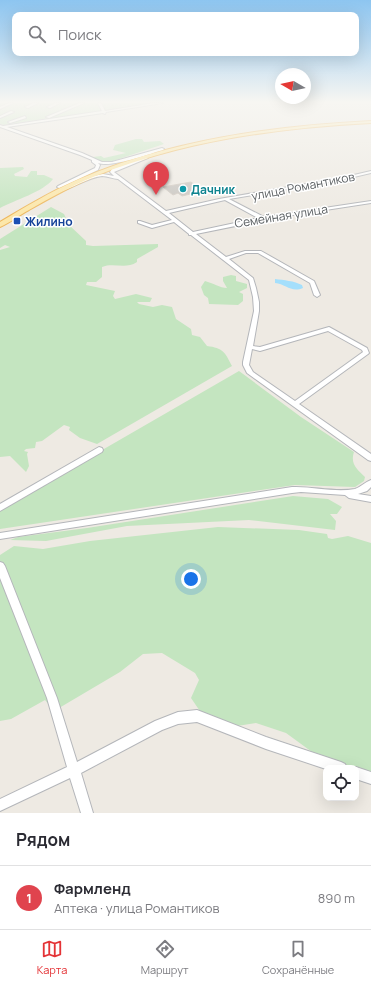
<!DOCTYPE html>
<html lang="ru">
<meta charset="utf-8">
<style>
:root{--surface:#fff;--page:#f2f2f3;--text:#2b2b33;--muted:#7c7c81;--line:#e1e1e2;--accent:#e43336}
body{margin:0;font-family:Manrope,sans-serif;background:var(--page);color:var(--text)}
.controls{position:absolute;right:12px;bottom:12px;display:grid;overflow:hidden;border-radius:8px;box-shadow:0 4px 16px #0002}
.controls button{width:36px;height:36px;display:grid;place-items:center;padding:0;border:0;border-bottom:1px solid var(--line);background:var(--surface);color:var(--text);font:20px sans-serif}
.compass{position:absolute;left:275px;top:68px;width:36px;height:36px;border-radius:50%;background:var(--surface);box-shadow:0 4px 16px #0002;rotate:279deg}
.you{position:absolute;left:191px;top:579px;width:14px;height:14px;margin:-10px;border:3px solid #fff;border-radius:50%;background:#1a73e8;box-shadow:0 0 0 6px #1a73e833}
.badge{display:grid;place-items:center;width:26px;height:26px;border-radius:50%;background:var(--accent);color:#fff;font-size:13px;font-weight:700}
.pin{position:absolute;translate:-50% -33px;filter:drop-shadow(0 1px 2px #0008)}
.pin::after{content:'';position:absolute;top:21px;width:14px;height:12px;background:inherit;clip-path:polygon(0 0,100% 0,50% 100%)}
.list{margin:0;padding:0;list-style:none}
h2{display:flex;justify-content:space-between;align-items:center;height:52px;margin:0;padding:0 16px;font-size:17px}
h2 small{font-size:13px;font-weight:400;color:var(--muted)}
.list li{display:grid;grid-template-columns:26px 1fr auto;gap:12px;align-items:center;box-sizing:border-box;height:64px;padding:0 16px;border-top:1px solid var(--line)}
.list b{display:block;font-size:15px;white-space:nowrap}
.list p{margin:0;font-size:13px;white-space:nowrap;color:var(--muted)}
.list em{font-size:13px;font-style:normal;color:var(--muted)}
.icon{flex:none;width:22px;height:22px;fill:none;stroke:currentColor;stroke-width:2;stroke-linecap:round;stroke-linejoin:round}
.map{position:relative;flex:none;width:371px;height:813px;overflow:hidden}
.search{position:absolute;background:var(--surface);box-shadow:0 4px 16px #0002;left:12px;right:12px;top:12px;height:44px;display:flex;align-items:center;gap:10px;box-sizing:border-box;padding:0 14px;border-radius:8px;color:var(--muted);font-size:15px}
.sheet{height:116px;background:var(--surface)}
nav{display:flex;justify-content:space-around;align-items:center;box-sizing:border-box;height:56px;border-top:1px solid var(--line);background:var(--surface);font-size:11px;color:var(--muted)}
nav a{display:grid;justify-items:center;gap:2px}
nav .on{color:var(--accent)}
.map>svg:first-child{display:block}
.green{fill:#c4e5c0}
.water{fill:#a4dffc}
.building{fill:#c8c5c0;stroke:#d2cbc2}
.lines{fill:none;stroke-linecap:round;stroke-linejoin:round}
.minor-casing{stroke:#b4b6ba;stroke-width:2}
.major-casing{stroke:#edb75d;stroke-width:2}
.minor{fill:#fff;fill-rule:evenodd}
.major{fill:#fce7a9;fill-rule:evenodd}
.culture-dot{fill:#0f9aa8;stroke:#fff;stroke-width:1.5}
.transit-dot{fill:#1a4fb4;stroke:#fff;stroke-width:1.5}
.labels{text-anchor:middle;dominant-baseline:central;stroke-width:3;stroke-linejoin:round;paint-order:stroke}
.far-street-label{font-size:12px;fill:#5b6063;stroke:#fff}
.far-culture-label{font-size:12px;font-weight:bold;fill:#0d838f;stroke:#fff;text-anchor:start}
.far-transit-label{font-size:12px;font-weight:bold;fill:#164399;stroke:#fff;text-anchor:start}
</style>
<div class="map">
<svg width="371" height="813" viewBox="0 0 371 813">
<rect width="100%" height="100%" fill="#eeeae3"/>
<g class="green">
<path d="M0,103H157L4,125L0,124Z"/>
<path d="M136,139H142L144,142L160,141L164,144L110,162L99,161L93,157L101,156L104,158L126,153L113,150L115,145Z"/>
<path d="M23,167L24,169L14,174L15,176L27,177L31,171H37V175H44L53,179C43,192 15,200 0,208V168Z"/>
<path d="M51,207L64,214L69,225L86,241V245L93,246L158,244V247L137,259V262C125,270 114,262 102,267V277L96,282H87L86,285L115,291L113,296L115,299L136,294L152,298L150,302H137L139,304L153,307L162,305L172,307L176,319L191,329L192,335L200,337L207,346C223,348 225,352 232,366L97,444L80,438L69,430L70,427L64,425L42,441L36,442L35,448L26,449L24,451L28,452L27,454L29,466L26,472L10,456L0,457V250L10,247L5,245L0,248V239Z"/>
<path d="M231,275L236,276V281L247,284V288L239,292L243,294V301L238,305L209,304L208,298L204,295L201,287L205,281C213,283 220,288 227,288L223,281V277Z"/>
<path d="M239,371L301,417L354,452C350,464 357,469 365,477L364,481L355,487L295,485L0,529V509Z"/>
<path d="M293,496L328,499L342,507L337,514H330L336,521L335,530L249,520L127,526L46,541L10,540L18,537L87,528Z"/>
<path d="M218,527L299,530L327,534L328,538L332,539L348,536L371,543V781L356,768H334L286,733L256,723L218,729L206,720L191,698L199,680L195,673L162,653L143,654L120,672L54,711L45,700L11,719L0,721V555L14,546L43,549L90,541Z"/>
</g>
<path class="water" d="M275,279C284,280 294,281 302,285L303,288C291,293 286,284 275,283Z"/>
<path class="building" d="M191,182L203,191L182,196L178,193L173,195L163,187Z"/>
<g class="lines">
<g class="minor-casing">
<g id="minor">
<path d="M9,103H13L0,109V107Z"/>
<path d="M34,103H38L28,108L25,107Z"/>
<path d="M56,103H60L50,108L47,107Z"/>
<path d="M80,103H84L49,118L46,117Z"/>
<path d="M98,103H101L105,111L154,103H163L106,112L105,114L103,113L7,127L82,153L102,162H112L162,148L164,149L163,150C148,154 112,168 98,163L100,165L98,170L59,188L57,187L58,186L95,168L96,165L92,162V160L80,155L0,127V125L3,126L102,111Z"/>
<path d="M11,111L14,112L0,118V116Z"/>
<path d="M25,116L26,118L10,123L8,122Z"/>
<path d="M145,157L148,158L114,172L166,211L219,199L341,178L371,171V173L341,180L229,199L264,217L371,201V203L280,217L196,234L226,257L245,251H261L314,281L320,295L317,297L314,295L310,283L258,253H246L229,259L253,278L256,288L259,302V311L253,346L260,347L329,327L367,348L369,353L368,354L299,404L371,454V461L368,460L247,373L243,365V362L254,311L253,297L249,280L191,235H189V234L174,222L152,228L138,223V221H140L152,225L172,220L118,179C113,179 108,176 102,176C87,178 73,188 59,192L57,191L94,176L103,174L114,176L110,172L112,169ZM225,200L258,218L193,232L169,213ZM328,331L362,350L363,352L295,401L253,372L249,365L252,349L260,351Z"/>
<path d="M99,447L102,448L103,450L102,452L0,511V504Z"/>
<path d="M371,480V487L367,491L358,494L371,496V502L349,498L345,495L301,492L292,493L0,539V533L292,487C313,486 334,493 355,489C361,487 365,482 371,480Z"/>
<path d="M0,562L3,563L5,566L57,698L77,762L155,721L178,712L197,710L266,737L341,762L345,764L347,768L326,769L266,749L197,722L178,724L162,730L81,773L93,813H81L70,778L0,811V799L67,767L47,698L0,578Z"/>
<path d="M356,767L371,772V784L356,779V768H354Z"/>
</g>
</g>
<g class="major-casing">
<path id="major" d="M371,121V123C276,128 182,141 93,177C71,186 50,198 29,210C19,215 10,223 0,227V222C25,207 50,192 77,180C170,140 271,126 371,121Z"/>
</g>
<use href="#minor" class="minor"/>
<use href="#major" class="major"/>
</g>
<linearGradient id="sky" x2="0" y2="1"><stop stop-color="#8dc5f0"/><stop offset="0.47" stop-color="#f7f6f2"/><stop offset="1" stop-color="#f7f6f2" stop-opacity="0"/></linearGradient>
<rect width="371" height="217" fill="url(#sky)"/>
<circle class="culture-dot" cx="183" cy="189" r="4"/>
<rect class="transit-dot" x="13" y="217" width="8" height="8" rx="2"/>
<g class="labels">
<g class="far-street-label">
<text transform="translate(303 186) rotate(-11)">улица Романтиков</text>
<text transform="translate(281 216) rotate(-9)">Семейная улица</text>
</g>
<g class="far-culture-label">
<text x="191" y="189">Дачник</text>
</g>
<g class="far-transit-label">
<text x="25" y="221">Жилино</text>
</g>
</g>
</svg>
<div class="controls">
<button><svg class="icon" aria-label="locate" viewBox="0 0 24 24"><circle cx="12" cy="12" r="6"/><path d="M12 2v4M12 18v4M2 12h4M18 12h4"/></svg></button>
</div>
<svg class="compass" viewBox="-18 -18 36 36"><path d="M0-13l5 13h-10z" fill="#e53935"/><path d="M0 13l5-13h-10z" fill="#7c7c81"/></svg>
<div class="you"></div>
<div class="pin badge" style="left:156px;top:195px;background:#e0444e">1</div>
<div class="search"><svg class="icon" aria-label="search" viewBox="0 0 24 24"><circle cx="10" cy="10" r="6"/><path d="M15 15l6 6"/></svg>Поиск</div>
</div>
<section class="sheet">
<h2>Рядом<small></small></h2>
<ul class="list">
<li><span class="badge" style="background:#e0444e">1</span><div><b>Фармленд</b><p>Аптека · улица Романтиков</p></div><em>890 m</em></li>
</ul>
</section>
<nav>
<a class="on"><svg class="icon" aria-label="map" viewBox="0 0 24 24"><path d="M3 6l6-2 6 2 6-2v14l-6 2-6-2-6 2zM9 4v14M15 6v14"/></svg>Карта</a>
<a><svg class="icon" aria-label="directions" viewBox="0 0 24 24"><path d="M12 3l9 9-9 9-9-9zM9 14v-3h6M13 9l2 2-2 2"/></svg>Маршрут</a>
<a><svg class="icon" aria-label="saved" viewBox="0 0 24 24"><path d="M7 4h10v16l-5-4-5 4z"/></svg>Сохранённые</a>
</nav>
